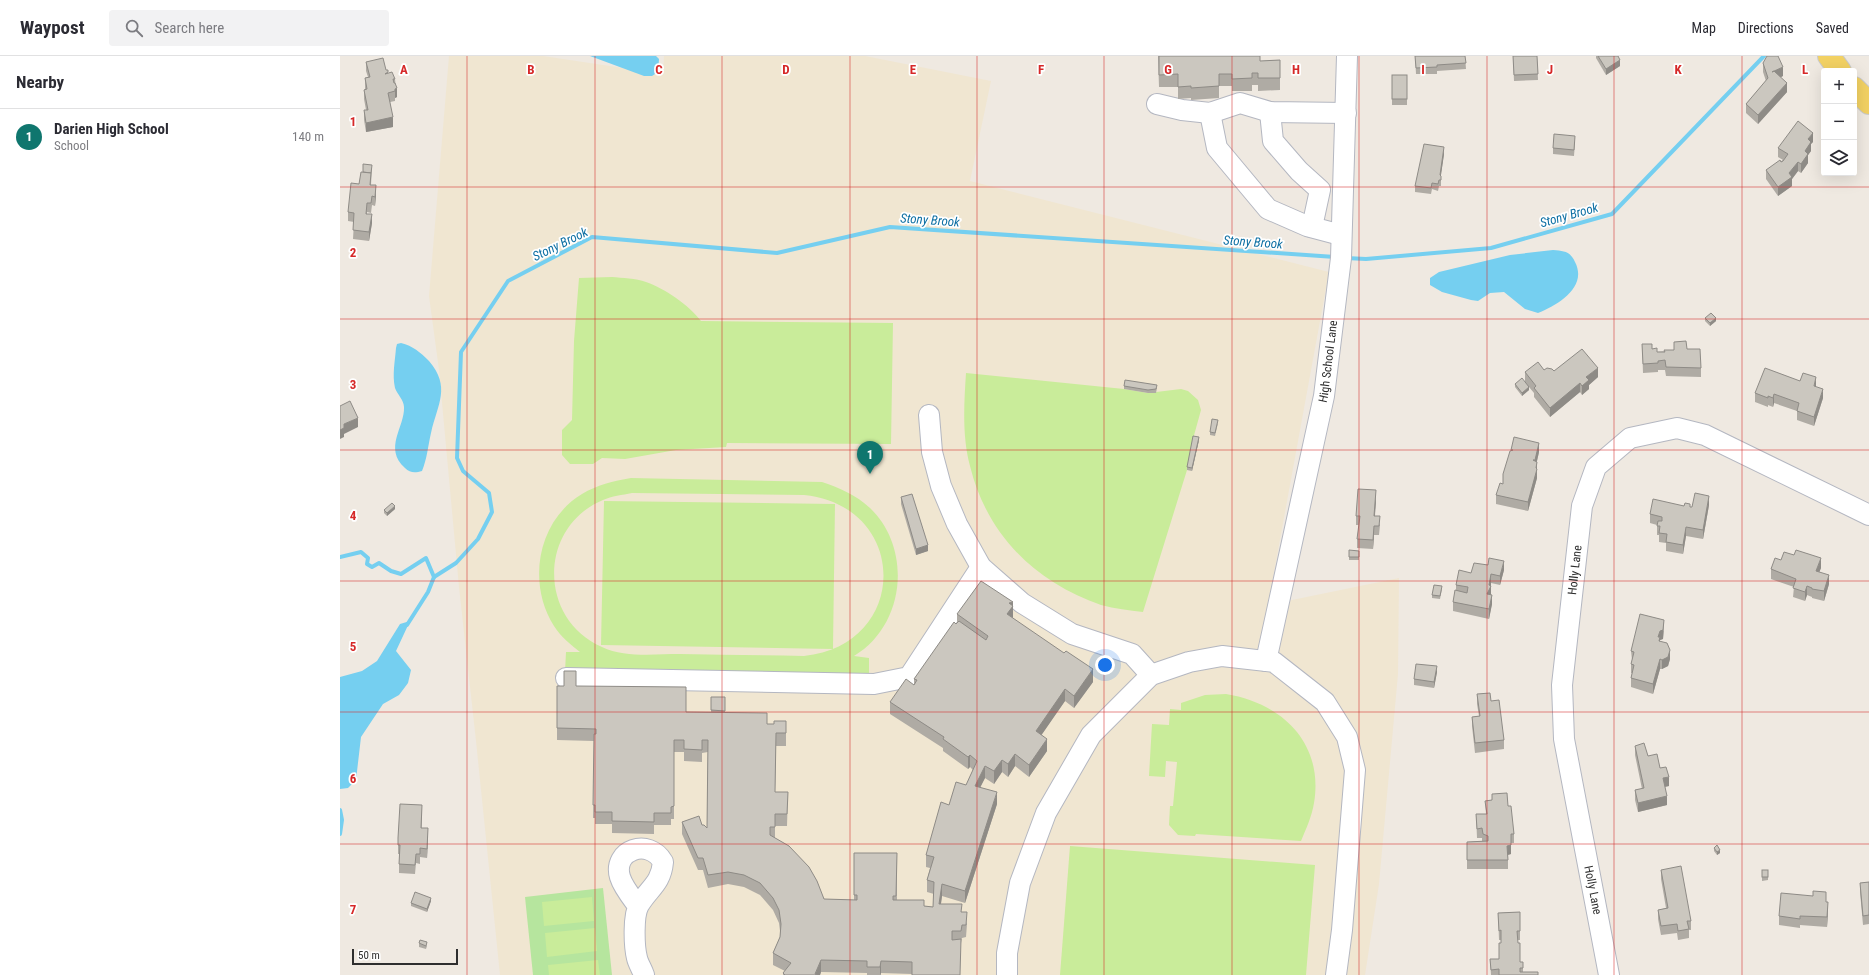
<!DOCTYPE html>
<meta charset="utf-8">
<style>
:root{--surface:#fff;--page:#f2f2f3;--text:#2b2b33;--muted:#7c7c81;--line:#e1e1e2;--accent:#0f766e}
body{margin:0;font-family:"Roboto Condensed",sans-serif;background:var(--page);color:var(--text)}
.controls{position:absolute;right:12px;top:12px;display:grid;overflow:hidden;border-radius:4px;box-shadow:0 4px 16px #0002}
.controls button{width:36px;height:36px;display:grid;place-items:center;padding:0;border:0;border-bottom:1px solid var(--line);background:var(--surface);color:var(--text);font:20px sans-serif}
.scale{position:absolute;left:12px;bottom:10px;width:106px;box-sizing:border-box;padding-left:4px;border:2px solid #2e2e2e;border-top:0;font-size:11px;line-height:14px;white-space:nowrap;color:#2e2e2e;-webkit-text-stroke:3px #fff;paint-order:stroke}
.you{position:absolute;left:765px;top:609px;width:14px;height:14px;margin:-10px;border:3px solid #fff;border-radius:50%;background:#1a73e8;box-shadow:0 0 0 6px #1a73e833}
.badge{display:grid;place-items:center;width:26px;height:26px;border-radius:50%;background:var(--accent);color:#fff;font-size:13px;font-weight:700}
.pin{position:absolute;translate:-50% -33px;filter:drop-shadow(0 1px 2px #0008)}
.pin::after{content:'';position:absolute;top:21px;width:14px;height:12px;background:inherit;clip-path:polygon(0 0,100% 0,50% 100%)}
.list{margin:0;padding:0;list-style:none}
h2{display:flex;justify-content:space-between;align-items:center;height:52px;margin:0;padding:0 16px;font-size:17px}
h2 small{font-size:13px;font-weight:400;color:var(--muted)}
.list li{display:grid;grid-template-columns:26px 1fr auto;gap:12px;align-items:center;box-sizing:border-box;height:56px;padding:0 16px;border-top:1px solid var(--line)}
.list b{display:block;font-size:15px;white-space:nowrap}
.list p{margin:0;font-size:13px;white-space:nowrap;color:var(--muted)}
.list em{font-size:13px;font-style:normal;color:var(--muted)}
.icon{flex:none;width:22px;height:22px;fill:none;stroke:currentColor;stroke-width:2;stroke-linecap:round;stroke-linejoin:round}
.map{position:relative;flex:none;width:1529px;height:919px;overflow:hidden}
header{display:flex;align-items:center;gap:24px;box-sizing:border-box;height:56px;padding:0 20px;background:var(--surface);border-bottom:1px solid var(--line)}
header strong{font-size:19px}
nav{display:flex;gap:22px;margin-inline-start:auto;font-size:14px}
.search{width:280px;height:36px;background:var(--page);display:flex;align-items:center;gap:10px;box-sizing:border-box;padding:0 14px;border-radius:4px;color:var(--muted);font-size:15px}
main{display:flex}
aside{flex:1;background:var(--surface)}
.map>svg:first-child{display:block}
.education{fill:#f0e6d1}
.green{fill:#b6e59e}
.pitch{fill:#c9ec9a;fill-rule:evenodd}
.water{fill:#75cff0}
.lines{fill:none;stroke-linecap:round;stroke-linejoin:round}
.stream{stroke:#75cff0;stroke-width:4}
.minor-casing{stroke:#b4b7c1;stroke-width:22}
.major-casing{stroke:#c9c9c9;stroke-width:24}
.minor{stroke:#fff;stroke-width:20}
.major{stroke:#f2d163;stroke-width:22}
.wall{fill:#afaba4}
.shaded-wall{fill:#8e8b86}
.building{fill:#cbc7bf;stroke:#8e8b86}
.grid{fill:none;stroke:#d62828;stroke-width:1;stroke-opacity:0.55}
.labels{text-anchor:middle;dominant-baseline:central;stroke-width:3.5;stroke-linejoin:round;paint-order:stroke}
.street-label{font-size:12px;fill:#2e2e2e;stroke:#fff}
.water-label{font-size:13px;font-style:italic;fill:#0d6fa3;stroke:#fff}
.grid-label{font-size:13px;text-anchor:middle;font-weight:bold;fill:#d62828;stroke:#fff;stroke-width:3.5;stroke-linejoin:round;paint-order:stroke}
</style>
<header>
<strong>Waypost</strong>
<div class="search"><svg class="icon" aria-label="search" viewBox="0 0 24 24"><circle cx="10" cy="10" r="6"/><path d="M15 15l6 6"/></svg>Search here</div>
<nav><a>Map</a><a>Directions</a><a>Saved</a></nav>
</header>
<main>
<aside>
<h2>Nearby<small></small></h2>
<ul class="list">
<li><span class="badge">1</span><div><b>Darien High School</b><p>School</p></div><em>140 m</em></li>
</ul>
</aside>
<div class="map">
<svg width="1529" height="919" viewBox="0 0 1529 919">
<rect width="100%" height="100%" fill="#efe9e1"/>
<path class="education" d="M109,0H203L323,18L324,0H525L651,25L630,125L989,216L928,549L1059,522L1058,618L1039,828L1025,919H160L136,685L119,531L99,314L89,240Z"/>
<path class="green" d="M263,832L272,919H193L185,841Z"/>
<g class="pitch">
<path d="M272,221C282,222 296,222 306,226C324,232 349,249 361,265L553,267L551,388L387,387L386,391L336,394L285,403L262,402L253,408H230L222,399V374L232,364L234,285L239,222Z"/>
<path d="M626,317L784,333L808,337L841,333L848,335L858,344L861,354L853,383L847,414L803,556C789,554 775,553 761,549C695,526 647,479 630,410C622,380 624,348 626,317Z"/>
<path d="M291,422L482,426C500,432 516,439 530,452C573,493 565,570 514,600L529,602V621L225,616L226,596H240C231,589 221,581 214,570C187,528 197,465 242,438C257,429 273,425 291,422ZM292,437L464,439C570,450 570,589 464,600C422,599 381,599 340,598C315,598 285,602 262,591C198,563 198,471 263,444C272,440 282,439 292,437Z"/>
<path d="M264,445L495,448L493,593L261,589Z"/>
<path d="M886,638C942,647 984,687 974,747C972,760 966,773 961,785L856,778L855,780L838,779L829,769L830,750H833L837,706L826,705L825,721L809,720L812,668L829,669L830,653L841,654V647L865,639Z"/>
<path d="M730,790L975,809L966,919H720Z"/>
<path d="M252,841L254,865L204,870L202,846Z"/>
<path d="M255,872L257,895L207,901L205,877Z"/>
<path d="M258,904L260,919H209L208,909Z"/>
</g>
<g class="water">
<path d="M250,0H316L319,3L318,16L312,20H304Z"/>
<path d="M1213,194C1224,195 1230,195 1235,206C1248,231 1218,249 1198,257L1185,253L1164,236L1150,237L1138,245L1131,244L1102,236L1090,229V222L1099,216L1170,199Z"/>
<path d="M61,287C73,290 80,296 89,305C111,331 98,347 91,377C88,390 87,403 82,415C75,417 70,417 65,412C43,392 65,371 64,351C64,344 57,338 55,332C52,319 55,305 56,292L57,288Z"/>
<path d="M70,565L56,595L71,614L68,627L59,639L43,648L21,681L16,724L8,732L0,733V621L22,615L37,605L60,568Z"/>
</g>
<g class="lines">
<g class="stream">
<path d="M1006,202L1026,203L1151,192L1272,158L1424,0"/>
<path d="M0,501L21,496L28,502L27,508L32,511L39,507L51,515L61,518L86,502L94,521"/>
<path d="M94,521L116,507L138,483L152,456L149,437L123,415L117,402L121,296L168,225L252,181L437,197L550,171L995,201"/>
<path d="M67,569L88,536L94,521"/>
<path d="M0,754L2,764L0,778"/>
</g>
<g class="minor-casing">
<g id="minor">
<path d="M817,48L842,54L870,57L900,47L930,56L1006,57"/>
<path d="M930,56L933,85L959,115L980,134L972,171"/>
<path d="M870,57L877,92L928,153L967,170L1001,179"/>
<path d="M589,359L592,396L601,430L617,468L641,511L682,547L732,578L792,598L811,619"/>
<path id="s1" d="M926,605L984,340L1001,202L1007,0"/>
<path d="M226,622L534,628L569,621L641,511"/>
<path d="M298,850C292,842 283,831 280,821C272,794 309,781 323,806C321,828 309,832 299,849C293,859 294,890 297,902C298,907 302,913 304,919"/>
<path d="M667,919V897L680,827L706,757L751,679L811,619L849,606L882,600L934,606L985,646L1007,681L1015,714L1002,874L996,919"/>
<path id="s2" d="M1269,919L1224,683L1222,629L1242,450L1256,411L1290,382L1337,372L1365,379L1529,459"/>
</g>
</g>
<g class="major-casing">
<g id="major">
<path d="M1489,0L1500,15"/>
<path d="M1514,32L1529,47"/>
</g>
</g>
<use href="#minor" class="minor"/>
<use href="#major" class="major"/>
</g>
<g class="wall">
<path d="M818,0L920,5L940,4V34L918,35V29H912V35H892V30H879V42L851,44V42L838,43V31H819Z"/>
<path d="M1075,0H1125L1126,13L1097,15V18H1076Z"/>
<path d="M1173,0H1197L1198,24L1174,25Z"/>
<path d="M1256,0H1278L1280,10L1266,19L1256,2Z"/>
<path d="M26,6L46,14L48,17L55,23L57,41L55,42V45L50,46L53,71L26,76L24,64V54H26L24,43V34L25,33V22L28,21L26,15Z"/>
<path d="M1423,7L1443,20L1440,21L1447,36L1418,68L1406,57V48L1426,25L1423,16Z"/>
<rect x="1052" y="19" width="15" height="30"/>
<path d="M1235,86L1234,100L1213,98V92Z"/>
<path d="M1473,86L1471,88V95L1468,99V107L1461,117L1458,115L1452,123V130L1438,140L1426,123V114L1443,104L1438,101V92Z"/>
<path d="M1104,98L1101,119V130H1099L1098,135L1092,133L1091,138L1075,136V130Z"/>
<path d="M32,112L31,129L36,139L35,150L32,149L31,157L27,156V158L32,167L29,185L13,183L14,166L8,165V156L19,128L23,116Z"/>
<path d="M1365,262L1376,265L1370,270L1365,265Z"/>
<path d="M1302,288L1317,296L1347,293L1361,312V321L1326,320L1325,314H1318V316L1303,317Z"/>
<path d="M1214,315L1258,321L1249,329V333L1242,339L1240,336L1210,361L1194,341V337L1189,331V334L1182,340L1175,331V328L1185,325V316Z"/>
<path d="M784,330L817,332L816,337H808L784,333Z"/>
<path d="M1476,331L1483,342L1474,370L1457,364V355L1434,347L1433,351L1428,349V351L1415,346V337Z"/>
<path d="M878,367L875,380L870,379V376Z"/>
<path d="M859,384L852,415L847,414V411Z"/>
<path d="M1199,396L1197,405V422L1188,455L1156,448V439L1163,428Z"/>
<path d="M561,441L588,495L576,499L561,448Z"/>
<path d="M1036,444L1035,460L1040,469L1039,479H1034L1033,493L1017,492V483L1019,469H1016V460Z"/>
<path d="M1369,449L1363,483L1346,480L1343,498L1326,495V487L1319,486V479H1317V469L1310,467V458L1350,451H1352Z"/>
<path d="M55,453L47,460L44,457V454Z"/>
<path d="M1019,498V504H1009V501Z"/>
<path d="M1441,504L1481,512L1479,516L1489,528L1484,545L1472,542V541L1467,539L1465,545L1453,541L1454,531L1431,523V513Z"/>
<path d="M1164,514L1160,529L1151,527V539L1152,548L1149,563L1113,555V546L1116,535V529L1131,517Z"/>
<path d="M1102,533L1100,543L1092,542V539Z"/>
<path d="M673,550V562L753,626L734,652L725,645L701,679L707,695L689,721L675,710L668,721L662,716L654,728L645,722L640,731L657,748L625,847L602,840L601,848L622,856L627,868L626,881L622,882L621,887L572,918L541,917V919H527V917L481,916L480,919H443V917L445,915L433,909V897L440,881V875L439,867L433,854L420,839L404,831L388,828L368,832L363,814H358L342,778V766L362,769L367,772L368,696L362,697V706L344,705V696H334V763H331V769H314V778L272,777V768H255V762H253L254,685L217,684V630H236L346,656H371V641H385V656L427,668H434L446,665V690H436L435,736H448L447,770H435V782L484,843L514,844V797H557V844L584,850L593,851L594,838L587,836V824L590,812L586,811V799L609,749L626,729L633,714L630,711L628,713L603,695V692L550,658V646L574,629V623L617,566V558Z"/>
<path d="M1324,574L1323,583L1320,584V586L1330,603L1328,610L1322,613H1320L1313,638L1291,631V622L1292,617H1291V608L1292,604L1291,595Z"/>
<path d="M1097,616L1094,632L1074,629V623Z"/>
<path d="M1137,638L1151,645L1164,684V693L1135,697L1132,670V661L1139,660L1137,648Z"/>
<path d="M1295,690L1308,700L1320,712L1329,730L1325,731L1327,749L1298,756L1295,744V734L1302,733L1295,699Z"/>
<path d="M1152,738L1168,750L1174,778V787H1171V798L1168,799V813H1127V786L1142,785V782H1137L1136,758H1146L1145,745L1152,744Z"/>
<path d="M82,759L81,772L88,781L87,802L80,801V808L76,807L75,818L59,817V798H58V782Z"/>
<path d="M1374,792L1380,797L1377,799L1374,795Z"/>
<path d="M1321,814L1351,865V874H1349V882L1338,884L1337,877L1321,879L1318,863V854L1326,852L1321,823Z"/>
<path d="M1422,814H1428V824L1422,825Z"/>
<path d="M1529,826V868L1523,869L1520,836V827Z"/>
<path d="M91,845L87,856L71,850V847Z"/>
<path d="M1486,846L1488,855L1487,871L1460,869V872L1439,869V860Z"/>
<path d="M1180,856V884H1177L1180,906H1183V916L1198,919H1151L1150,903H1159L1161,887V884H1159L1158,857Z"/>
<path d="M79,887L87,890L86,893L79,891Z"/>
</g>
<g class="shaded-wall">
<path d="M1280,4V10L1266,19V13Z"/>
<path d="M1443,11V20L1432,26V16Z"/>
<path d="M1447,27V36L1418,68V59Z"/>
<path d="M57,32V41L55,42V33Z"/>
<path d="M53,61V71L26,76V67Z"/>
<path d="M1473,77V86L1471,88V95L1468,99V107L1461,117V108L1468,83Z"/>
<path d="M1104,91V98L1100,125V119Z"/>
<path d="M1458,106V115L1452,123V130L1438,140V131Z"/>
<path d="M36,129V139L35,150V141Z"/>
<path d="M32,158V167L29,185V176Z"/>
<path d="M1376,262V265L1370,270V267Z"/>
<path d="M1258,312V321L1249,329V333L1242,339V330L1246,321Z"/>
<path d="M1476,321V331L1474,330Z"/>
<path d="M1240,327V336L1210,361V352Z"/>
<path d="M1189,331V334L1182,340V337Z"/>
<path d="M1483,333V342L1474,370V361Z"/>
<path d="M1434,338V347L1433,351V342Z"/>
<path d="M18,362V371L4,378V381L0,383V374L4,368Z"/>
<path d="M859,381V384L852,415V412Z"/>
<path d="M1199,387V396L1195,413L1193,404Z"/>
<path d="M1197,406V422L1188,455V446Z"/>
<path d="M1036,434V444L1034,469V460Z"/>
<path d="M1369,440V449L1363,483V474Z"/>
<path d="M55,450V453L47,460V457Z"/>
<path d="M1034,470V479L1033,493V484Z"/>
<path d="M1346,471V480L1343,498V489Z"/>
<path d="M588,489V495L576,499V493Z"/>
<path d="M1481,502V512L1476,524V515Z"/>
<path d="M1164,505V514L1160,529V520Z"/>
<path d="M1151,518V539L1147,538Z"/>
<path d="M1489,519V528L1484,545V535Z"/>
<path d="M1467,530V539L1465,545V536Z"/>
<path d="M1152,539V548L1149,563V553Z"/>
<path d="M673,546V562L667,558L669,547Z"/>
<path d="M1324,564L1323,583L1320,584V590L1318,581Z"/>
<path d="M1330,594V603L1328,610L1322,613V604Z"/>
<path d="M1320,603V613L1313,638V628Z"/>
<path d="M1097,610V616L1094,632V626Z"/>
<path d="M753,613V626L734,652V640Z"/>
<path d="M725,633V645L696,687V675Z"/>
<path d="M707,683V695L689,721V709Z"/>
<path d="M675,698V710L668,721V708Z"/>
<path d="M630,699V711L628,713V701Z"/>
<path d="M662,704V716L654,728V715Z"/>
<path d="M645,710V722L635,742V730Z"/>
<path d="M1329,721V730L1323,731V722Z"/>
<path d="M657,736V748L625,847V835Z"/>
<path d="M1327,740V749L1298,756V747Z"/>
<path d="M82,749V759L81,781V772Z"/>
<path d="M88,772V781L87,802V793Z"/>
<path d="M1171,789V798L1167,799V790Z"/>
<path d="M1380,794V797L1377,799V796Z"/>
<path d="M602,828V840L599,860V848Z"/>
<path d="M91,842V845L87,856V853Z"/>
<path d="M1488,846V855L1487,871V861Z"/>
<path d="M481,904V916L480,919H475Z"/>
<path d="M541,905V917L540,919V911Z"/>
</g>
<g class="building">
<path d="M819,0H920V5L940,4V22H918V17H912V22L892,23V18H879V30L851,32V30L838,31V18L819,19Z"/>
<path d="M1075,0H1125L1126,7L1097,9V11L1076,12Z"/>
<path d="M1173,0H1197L1198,18L1174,19Z"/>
<path d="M1258,0H1278L1280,4L1266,13Z"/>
<path d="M1427,0H1438L1443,11L1432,16L1434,15L1447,27L1418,59L1406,48L1428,22L1423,7Z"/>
<path d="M43,2L46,14H48V16L45,18L52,16L55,23H53L54,27H55L57,32L55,33V35L48,37L53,61L26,67L24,54H28L24,34L27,33L25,22L30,21L26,6Z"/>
<rect x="1052" y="19" width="15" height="24"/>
<path d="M1458,65L1473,77L1468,83L1471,86L1465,95L1468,98L1461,108L1458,106L1449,117L1452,121L1438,131L1426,114L1440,104L1441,106L1443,105L1448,98L1438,92Z"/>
<path d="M1214,78L1235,80L1234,94L1213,92Z"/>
<path d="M1084,88L1104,91L1100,119L1101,120V124H1099L1098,128L1092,127L1091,132L1075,130Z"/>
<path d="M23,108L32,109L31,117L23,116Z"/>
<path d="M21,116L31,117L30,129H36L35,141L32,140L31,147H27L26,158H32L29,176L13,174L14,157L8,156L11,127L19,128Z"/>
<path d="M1371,257L1376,262L1370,267L1365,262Z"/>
<path d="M1346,285L1347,293H1360L1361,312L1326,311L1325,304L1318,305V307L1303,308L1302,288H1312V293L1317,292V296H1325L1324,294H1334V286Z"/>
<path d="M1242,293L1258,312L1246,321L1249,324L1242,330L1240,327L1210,352L1194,332L1196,330L1185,316L1198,306L1204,314L1207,312L1212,313L1214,315Z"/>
<path d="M1425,312L1460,325L1463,317L1476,321L1474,330L1483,333L1474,361L1457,355L1459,347L1434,338L1433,342L1428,340V342L1415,337Z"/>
<path d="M1182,322L1189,331L1182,337L1175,328Z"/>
<path d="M785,324L817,329L816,333L808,334L784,330Z"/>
<path d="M10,345L18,362L4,368V372L0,374V350Z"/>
<path d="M872,363L878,364L875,377L870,376Z"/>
<path d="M853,380L859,381L852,412L847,411Z"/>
<path d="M1174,381L1199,387L1195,404H1193L1197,406L1196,412L1197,413L1188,446L1156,439L1160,427L1163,428V418L1170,395L1173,394H1171Z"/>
<path d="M1018,433L1036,434L1034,460H1040L1039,470H1034L1033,484L1017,483L1020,460H1016Z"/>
<path d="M1355,437L1369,440L1363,474L1346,471L1343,489L1326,486L1327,478L1319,477L1320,470H1317L1318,465H1322V461L1310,458L1313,443L1344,450L1345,447L1350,448V451H1352Z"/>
<path d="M572,438L588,489L576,493L561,441Z"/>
<path d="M52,447L55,450L47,457L44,454Z"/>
<path d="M1009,494L1019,495V501H1009Z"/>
<path d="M1456,494L1481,502L1476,515L1489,519L1484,535L1472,533V532L1467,530L1465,536L1453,532L1456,523L1431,513L1435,502L1441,504L1444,496L1454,499Z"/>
<path d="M1149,502L1164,505L1160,520L1151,518L1149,529L1151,530L1147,538L1152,539L1149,553L1113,546L1115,534L1127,537L1128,531L1116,529L1119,514L1131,517L1134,507L1148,509Z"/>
<path d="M641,525L673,546L669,547L673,550L667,558L724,597L726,595L753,613L734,640L725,633L696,675L707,683L689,709L675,698L668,708L662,704L654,715L645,710L635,730L657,736L625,835L602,828L599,848H622L621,856H627L626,869H622L621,875H612V884L621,883L620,919H572V906L541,905L540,911H527V905L481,904L475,918L477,919H445L443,917L451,907L433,897L440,881L441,868L439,854L433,842L420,827L404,819L388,816L368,819L363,802H358L342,766L359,760L362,769H364L367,772L368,684H362V694L344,693V684H334V750L331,751V757H314V766L272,765V756H255V749H253L254,678H256V673L217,672V630H224V615H236V630L346,631V656L427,657V668H434V665H446V677H436L435,736H448L447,758H435V771H430V779L449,790L469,811L477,825L484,843L517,844V839H514V797H557L556,840H553V844H584V850L593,851L594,826L587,824L594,801L586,799L601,746L609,749L616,726L626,729L637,705L630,699L628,701L603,683L604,681L550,646L566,623L574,629L577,624L574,623L614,566L616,568L619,565L646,584L648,580L617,558Z"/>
<path d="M1094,529L1102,530L1100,540L1092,539Z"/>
<path d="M1300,558L1324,564L1323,574L1320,575L1318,581H1320L1319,585L1327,587L1330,594L1328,601L1322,604L1320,603L1313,628L1291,622L1294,609L1291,608L1294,596L1291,595Z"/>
<path d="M1076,608L1097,610L1094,626L1074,623Z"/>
<path d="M1150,637L1151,645L1159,644L1164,684L1135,687L1132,661L1140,660L1137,638Z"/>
<path d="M371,641H385V655L371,654Z"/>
<path d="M1304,687L1308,700L1317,698L1320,712L1326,711L1329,721L1323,722L1327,740L1298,747L1295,734L1304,732L1295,690Z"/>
<path d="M1167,737L1168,750H1171L1174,778H1171V789L1167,790L1168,804H1127V786L1148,785V780L1143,778L1142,772L1137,773L1136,758H1147L1145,745L1152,744V738Z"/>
<path d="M60,748L82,749L81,772H88L87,793L80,792V798H76L75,809L59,808L60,789H58V782Z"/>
<path d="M1377,789L1380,794L1377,796L1374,792Z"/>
<path d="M1341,810L1351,865H1347L1349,873L1338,875L1337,868L1321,870L1318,854L1328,852L1321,814Z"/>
<rect x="1422" y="814" width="6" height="7"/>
<path d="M1529,826V859L1523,860L1520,827Z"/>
<path d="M1473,835L1486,836V846H1488L1487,861L1460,860V863L1439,860L1441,837L1473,840Z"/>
<path d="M75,836L91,842L87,853L71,847Z"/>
<path d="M1180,856V875H1177L1178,887H1180V906H1183V912H1180V916H1198V919H1159V913L1151,914L1150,903H1159V887H1161V874L1159,875L1158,857Z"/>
<path d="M80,884L87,886L86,890L79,887Z"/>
</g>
<path class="grid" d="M127,0V919M255,0V919M382,0V919M510,0V919M637,0V919M764,0V919M892,0V919M1019,0V919M1147,0V919M1274,0V919M1402,0V919M0,131H1529M0,263H1529M0,394H1529M0,525H1529M0,656H1529M0,788H1529"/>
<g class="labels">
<g class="street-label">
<text stroke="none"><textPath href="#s1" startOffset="306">High School Lane</textPath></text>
<text stroke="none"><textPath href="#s2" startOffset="410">Holly Lane</textPath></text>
<text transform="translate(1253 834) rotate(79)">Holly Lane</text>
</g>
<g class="water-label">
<text transform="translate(1229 159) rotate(-16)">Stony Brook</text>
<text transform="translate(590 164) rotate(4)">Stony Brook</text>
<text transform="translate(913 186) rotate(4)">Stony Brook</text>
<text transform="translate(220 188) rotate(-26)">Stony Brook</text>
</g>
</g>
<g class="grid-label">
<text x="64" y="18">A</text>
<text x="191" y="18">B</text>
<text x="319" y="18">C</text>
<text x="446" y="18">D</text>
<text x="573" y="18">E</text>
<text x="701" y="18">F</text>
<text x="828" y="18">G</text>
<text x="956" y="18">H</text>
<text x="1083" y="18">I</text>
<text x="1210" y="18">J</text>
<text x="1338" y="18">K</text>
<text x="1465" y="18">L</text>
<text x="13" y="70">1</text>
<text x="13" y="201">2</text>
<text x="13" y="333">3</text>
<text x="13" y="464">4</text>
<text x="13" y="595">5</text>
<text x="13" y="727">6</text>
<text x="13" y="858">7</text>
</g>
</svg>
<div class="controls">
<button>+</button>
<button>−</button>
<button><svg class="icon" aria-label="layers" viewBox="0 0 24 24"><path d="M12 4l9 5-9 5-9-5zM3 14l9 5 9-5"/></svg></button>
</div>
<div class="scale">50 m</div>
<div class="you"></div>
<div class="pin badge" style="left:530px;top:418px">1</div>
</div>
</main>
